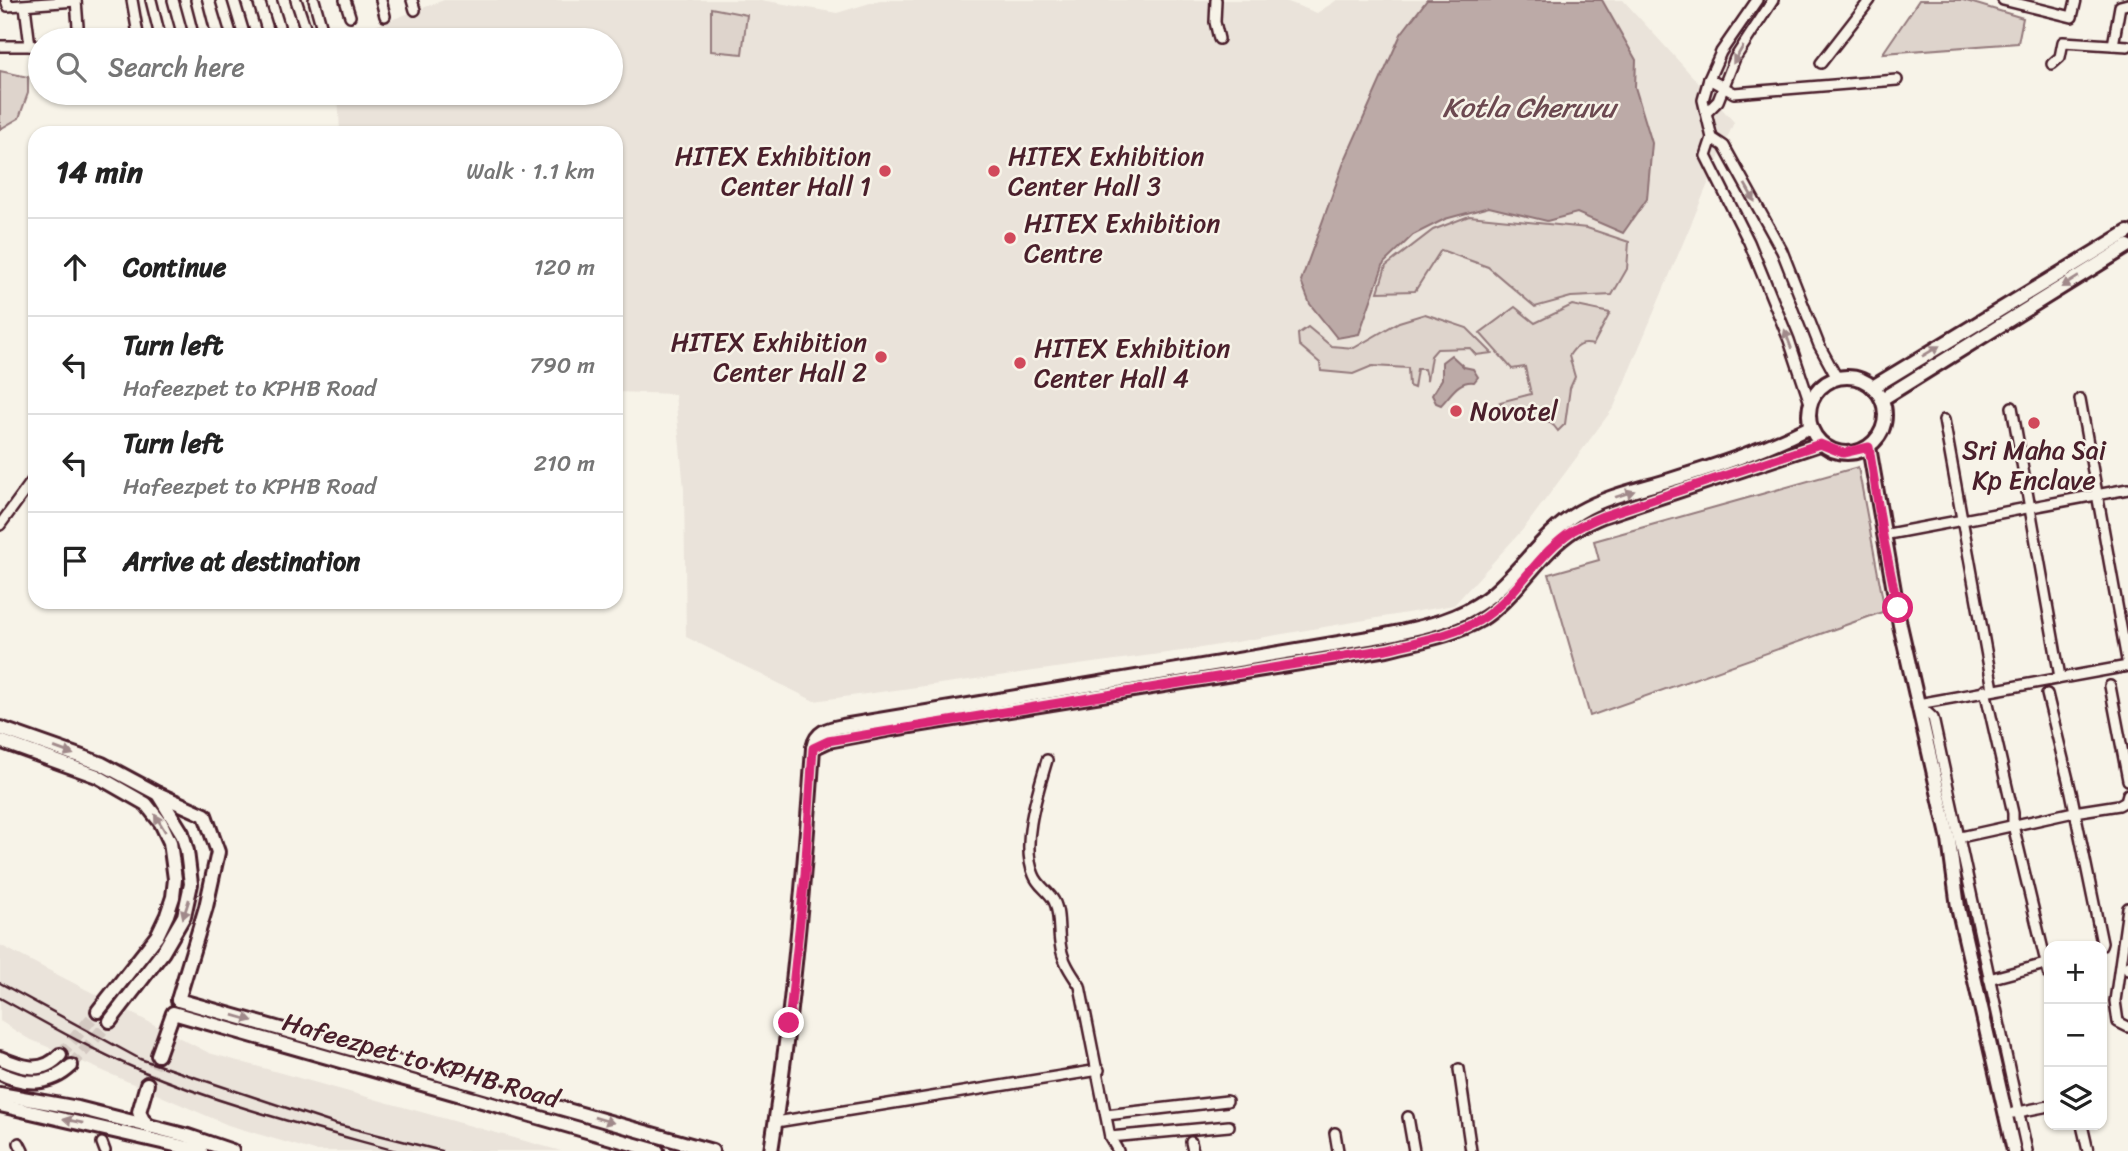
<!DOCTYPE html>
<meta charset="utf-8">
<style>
:root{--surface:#fff;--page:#f2f2f2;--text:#222;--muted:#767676;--line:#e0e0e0}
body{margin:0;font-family:Sriracha,sans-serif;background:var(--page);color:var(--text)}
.controls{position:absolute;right:21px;bottom:21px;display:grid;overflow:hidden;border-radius:14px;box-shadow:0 2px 5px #0004}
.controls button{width:63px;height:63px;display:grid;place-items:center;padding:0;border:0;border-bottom:2px solid var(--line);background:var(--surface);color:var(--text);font:35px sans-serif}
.stop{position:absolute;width:21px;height:21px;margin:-16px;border:5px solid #db2777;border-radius:50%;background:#fff}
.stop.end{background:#db2777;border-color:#fff;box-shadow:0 2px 7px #0008}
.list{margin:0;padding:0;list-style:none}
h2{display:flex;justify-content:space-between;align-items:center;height:91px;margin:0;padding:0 28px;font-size:30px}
h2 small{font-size:23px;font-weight:400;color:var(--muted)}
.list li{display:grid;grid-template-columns:46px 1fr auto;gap:21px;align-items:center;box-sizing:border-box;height:98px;padding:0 28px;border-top:2px solid var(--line)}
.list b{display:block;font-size:26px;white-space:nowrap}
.list p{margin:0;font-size:23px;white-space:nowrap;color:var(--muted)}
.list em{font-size:23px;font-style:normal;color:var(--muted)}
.icon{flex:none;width:38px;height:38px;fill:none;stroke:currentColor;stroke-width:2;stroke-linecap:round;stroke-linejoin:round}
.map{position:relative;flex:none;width:2128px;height:1151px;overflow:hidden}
.search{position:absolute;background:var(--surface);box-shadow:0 2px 5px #0004;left:28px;top:28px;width:595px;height:77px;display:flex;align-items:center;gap:18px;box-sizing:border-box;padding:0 24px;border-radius:38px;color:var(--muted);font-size:26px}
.panel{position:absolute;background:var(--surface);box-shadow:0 2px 5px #0004;left:28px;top:126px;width:595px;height:483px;border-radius:21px}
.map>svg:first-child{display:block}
.built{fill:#eae3da}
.green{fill:#ded4cc;stroke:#947a7c;stroke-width:2}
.water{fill:#bcaaa7;stroke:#8e7275;stroke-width:2}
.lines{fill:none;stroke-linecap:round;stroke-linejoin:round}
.tertiary-tunnel{stroke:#d4c9c2;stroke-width:12;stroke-dasharray:12 6;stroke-linecap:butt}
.secondary-tunnel{stroke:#d4c9c2;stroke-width:12;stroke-dasharray:12 6;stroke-linecap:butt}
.minor-casing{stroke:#4a1f2b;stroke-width:14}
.tertiary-casing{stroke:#4a1f2b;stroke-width:18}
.secondary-casing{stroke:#4a1f2b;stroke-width:18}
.minor{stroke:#f7f3e8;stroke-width:9}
.tertiary{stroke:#f7f3e8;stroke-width:12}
.secondary{stroke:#f7f3e8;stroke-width:12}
.rail{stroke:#4a1f2b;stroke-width:2.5}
.oneway{fill:#a0898a}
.route{stroke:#db2777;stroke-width:9}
.poi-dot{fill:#d1495b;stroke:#f7f3e8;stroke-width:2.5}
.labels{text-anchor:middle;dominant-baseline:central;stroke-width:5;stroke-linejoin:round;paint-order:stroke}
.poi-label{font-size:26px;fill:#4a1f2b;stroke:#f7f3e8;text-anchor:start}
.street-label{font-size:26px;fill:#4a1f2b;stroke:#f7f3e8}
.water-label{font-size:28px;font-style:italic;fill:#6c4950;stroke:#f7f3e8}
</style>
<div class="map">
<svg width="2128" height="1151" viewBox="0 0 2128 1151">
<rect width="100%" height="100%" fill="#f7f3e8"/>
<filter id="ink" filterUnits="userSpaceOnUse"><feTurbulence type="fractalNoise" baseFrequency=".0143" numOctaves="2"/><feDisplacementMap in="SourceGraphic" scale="14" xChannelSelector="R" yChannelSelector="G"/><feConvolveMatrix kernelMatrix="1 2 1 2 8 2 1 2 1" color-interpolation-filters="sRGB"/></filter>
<g filter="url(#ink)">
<g class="built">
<path d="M444,0H761L837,13L880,0H1283L1317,13L1337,0H1623L1734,122L1614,407L1525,527L1454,605L1189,650L814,701L686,637L684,489L675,394L616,392V133H340L338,93H611V40H338Z"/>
<path d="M0,945L209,1053L561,1151H315L228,1125L27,1038L0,1021Z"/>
</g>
<g class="green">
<path d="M1919,0H1963L2023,18L2018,43L1883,53Z"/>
<path d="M711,8L747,15L742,54L711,51Z"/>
<path d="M0,71L28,77V93L19,118L0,129Z"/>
<path d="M1469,216L1587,228L1629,242L1627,269L1612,295L1571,297L1535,307L1488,267L1441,250L1415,291L1378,292L1386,266L1433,230Z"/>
<path d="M1572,305L1610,313L1593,345C1581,342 1575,346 1569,356L1575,377L1570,388L1565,424L1558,431C1548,415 1525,414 1508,413L1500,402L1531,394L1525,367L1512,369L1480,333L1515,307L1535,323Z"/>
<path d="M1425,314L1467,328L1492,353L1476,355L1470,348L1437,349L1431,356L1427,381L1424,369H1417L1414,388L1409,386L1408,368L1372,366L1353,374L1321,371L1320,363L1299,345L1298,334L1308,327L1331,346L1354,348L1399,322Z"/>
<path d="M1858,467L1885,611L1590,716L1549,574L1599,560L1594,541Z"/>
</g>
<g class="water">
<path d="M1427,0H1602L1636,60L1635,87L1652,143L1647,199L1623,233L1577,213L1547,221L1489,207L1445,219L1413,235L1384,263L1359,334L1337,338L1310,304L1301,281L1344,162L1401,34Z"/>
<path d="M1451,355L1464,367L1473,369L1478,377L1474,382C1458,380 1451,395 1441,405L1436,403L1432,395L1442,379V362Z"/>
</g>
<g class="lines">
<g class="tertiary-tunnel">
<path d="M60,1055L98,1011"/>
<path d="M71,1066L110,1021"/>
</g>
<path class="secondary-tunnel" d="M147,1084L158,1055"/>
<g class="minor-casing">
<g id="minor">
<path d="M6,0L8,6L76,1"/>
<path d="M76,0L79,40"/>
<path d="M132,0L139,40"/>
<path d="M151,0L161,40"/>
<path d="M173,0L184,40"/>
<path d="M196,0L204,31"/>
<path d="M221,0L233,40"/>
<path d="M246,0L258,40"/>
<path d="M271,0L279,26"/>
<path d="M296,0L308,36"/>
<path d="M314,0L323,32"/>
<path d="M345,0L350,16"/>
<path d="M381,0L385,16"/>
<path d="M412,0L415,10"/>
<path d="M1216,0L1215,22L1219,39"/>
<path d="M1757,0L1721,52L1709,79L1703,100L1712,138L1706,156L1749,242L1789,340L1810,403"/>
<path d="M2003,0L2072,17L2076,0"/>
<path d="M25,6L30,46"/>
<path d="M2113,45L2120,6L2128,4"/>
<path d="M0,46H40"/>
<path d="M1821,63L1870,0"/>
<path d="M2052,64L2060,57L2063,42L2128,46"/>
<path d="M1709,79L1734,93L1897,80"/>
<path d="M1707,112L1718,101L1735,58L1773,0"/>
<path d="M1712,138L1724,146L1782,251L1819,345L1837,378"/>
<path d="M2080,399L2128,666"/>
<path d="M2012,407L2060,677"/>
<path d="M1944,420L1993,689"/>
<path d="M0,525L35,477"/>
<path d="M1883,535L2128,489"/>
<path d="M2110,686L2128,780"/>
<path d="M1985,690L2013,813V825L2049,975"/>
<path d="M2047,694L2071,792L2102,943L2101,946"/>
<path d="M1918,704L1933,718L2027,1151"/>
<path d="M1918,704L2128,666"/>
<path d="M1047,760C1038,791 1020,844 1034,875C1038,886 1049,891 1054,901C1060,912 1058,930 1060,943C1062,960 1071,973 1080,986L1110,1137L1118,1151"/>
<path d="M1961,837L2074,812L2119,805L2126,801L2128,794"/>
<path d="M2128,908L2115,1001L2118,1022L2128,1027"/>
<path d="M2128,966V970"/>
<path d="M1989,979L2049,963"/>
<path d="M1459,1069L1471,1151"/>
<path d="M2013,1113L2049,1106"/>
<path d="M1106,1115L1227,1101"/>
<path d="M1408,1117L1414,1151"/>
<path d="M776,1122L1099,1070"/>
<path d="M2082,1125L2088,1151"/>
<path d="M1335,1133L1338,1151"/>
<path d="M1110,1137L1229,1126"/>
<path d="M1191,1142L1193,1151"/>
<path d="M19,1143L23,1151"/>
<path d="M102,1143L105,1151"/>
</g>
</g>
<g class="tertiary-casing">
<g id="tertiary">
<path d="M1869,447L1900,625L1949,840L1958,907L2014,1151"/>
<path d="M0,728L102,764L158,794L182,833L187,851L191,884L184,916L163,952L110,1021"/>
<path d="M0,741L97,776L146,804L161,823L170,842L175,879L173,897L167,915L157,936L98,1011"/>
<path d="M158,794L205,815L218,852L206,907L178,1000"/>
<path d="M0,1058C21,1067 42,1075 60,1055"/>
<path d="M0,1073C24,1085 50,1086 71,1066"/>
</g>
</g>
<g class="secondary-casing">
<g id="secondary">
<circle cx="1847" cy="415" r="38"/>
<path d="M1873,387L2128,232"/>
<path d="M1882,399L2128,246"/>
<path d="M813,748L828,741L892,729L1387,649C1418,641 1452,636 1480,620C1517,597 1537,554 1574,530C1583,525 1593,520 1603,516L1820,444"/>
<path d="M178,1000L712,1151"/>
<path d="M158,1055L173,1013L657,1151"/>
<path d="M147,1084L139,1112L143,1120L150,1127"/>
<path d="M0,1094L78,1108L188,1136L232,1151"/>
<path d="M0,1105L201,1151"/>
<path d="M771,1151C792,1017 804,883 813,748C816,731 828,729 843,726L1381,636C1417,628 1455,622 1486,599C1520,573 1541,535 1579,512C1606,496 1641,489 1670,480C1719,465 1764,450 1810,427"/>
</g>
</g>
<use href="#minor" class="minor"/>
<use href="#tertiary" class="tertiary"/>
<use href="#secondary" class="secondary"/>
<g class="rail">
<path d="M0,983L140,1059L335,1124L442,1151"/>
<path d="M0,998C45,1023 90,1049 137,1069C221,1105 309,1127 396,1151"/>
</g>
</g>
<defs><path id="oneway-solid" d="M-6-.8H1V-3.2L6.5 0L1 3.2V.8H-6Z" transform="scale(1.75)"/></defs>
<g class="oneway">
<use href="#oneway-solid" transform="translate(1738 55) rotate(120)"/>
<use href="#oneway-solid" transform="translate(1750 193) rotate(61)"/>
<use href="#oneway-solid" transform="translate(2070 282) rotate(148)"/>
<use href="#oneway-solid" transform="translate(1788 339) rotate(-110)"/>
<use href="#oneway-solid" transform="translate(1931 351) rotate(-31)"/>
<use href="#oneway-solid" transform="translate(1625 494) rotate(-18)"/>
<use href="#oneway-solid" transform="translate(64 751) rotate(20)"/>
<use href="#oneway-solid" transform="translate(160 823) rotate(-122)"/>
<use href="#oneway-solid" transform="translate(186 909) rotate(108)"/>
<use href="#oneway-solid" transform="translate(243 1018) rotate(16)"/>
<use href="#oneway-solid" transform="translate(604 1120) rotate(16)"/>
<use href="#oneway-solid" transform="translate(73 1121) rotate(-168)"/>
</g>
</g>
<g class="lines" filter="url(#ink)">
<path class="route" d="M789,1023L805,875L813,748L828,741L1387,649C1418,641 1452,636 1480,620C1517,597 1537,553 1574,530C1583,525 1593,520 1603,516L1820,444L1843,453L1869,447L1883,536L1898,608"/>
</g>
<g class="poi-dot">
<circle cx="885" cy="171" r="7"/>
<circle cx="994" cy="171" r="7"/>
<circle cx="1010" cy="238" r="7"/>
<circle cx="881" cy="357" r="7"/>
<circle cx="1020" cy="363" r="7"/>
<circle cx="1456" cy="411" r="7"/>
<circle cx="2034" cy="423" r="7"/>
</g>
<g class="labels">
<g class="poi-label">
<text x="871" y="156" text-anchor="end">HITEX Exhibition<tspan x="871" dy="30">Center Hall 1</tspan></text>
<text x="1008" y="156">HITEX Exhibition<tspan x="1008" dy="30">Center Hall 3</tspan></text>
<text x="1024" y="223">HITEX Exhibition<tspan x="1024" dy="30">Centre</tspan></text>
<text x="867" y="342" text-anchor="end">HITEX Exhibition<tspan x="867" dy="30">Center Hall 2</tspan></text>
<text x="1034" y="348">HITEX Exhibition<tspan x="1034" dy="30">Center Hall 4</tspan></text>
<text x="1470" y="411">Novotel</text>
<text x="2034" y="450" text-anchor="middle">Sri Maha Sai<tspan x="2034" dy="30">Kp Enclave</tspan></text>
</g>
<g class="street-label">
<text transform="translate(421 1060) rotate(16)">Hafeezpet to KPHB Road</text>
</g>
<g class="water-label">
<text x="1529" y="107">Kotla Cheruvu</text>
</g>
</g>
</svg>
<div class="controls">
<button>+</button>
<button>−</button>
<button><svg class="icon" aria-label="layers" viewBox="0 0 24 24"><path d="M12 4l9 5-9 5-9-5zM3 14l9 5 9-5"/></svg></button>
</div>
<div class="stop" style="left:1898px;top:608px"></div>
<div class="stop end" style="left:789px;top:1023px"></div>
<div class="search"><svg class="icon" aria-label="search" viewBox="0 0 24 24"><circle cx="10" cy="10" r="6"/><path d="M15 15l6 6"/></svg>Search here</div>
<section class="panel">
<h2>14 min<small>Walk · 1.1 km</small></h2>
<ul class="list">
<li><svg class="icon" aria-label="ahead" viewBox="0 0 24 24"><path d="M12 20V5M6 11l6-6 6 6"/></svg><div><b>Continue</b></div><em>120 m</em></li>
<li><svg class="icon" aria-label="left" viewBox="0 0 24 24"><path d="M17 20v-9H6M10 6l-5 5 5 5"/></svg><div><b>Turn left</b><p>Hafeezpet to KPHB Road</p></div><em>790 m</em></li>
<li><svg class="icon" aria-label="left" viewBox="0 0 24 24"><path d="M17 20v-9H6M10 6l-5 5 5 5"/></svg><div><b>Turn left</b><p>Hafeezpet to KPHB Road</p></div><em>210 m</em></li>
<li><svg class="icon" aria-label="arrive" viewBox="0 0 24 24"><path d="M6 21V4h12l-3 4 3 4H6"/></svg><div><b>Arrive at destination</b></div></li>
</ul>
</section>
</div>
